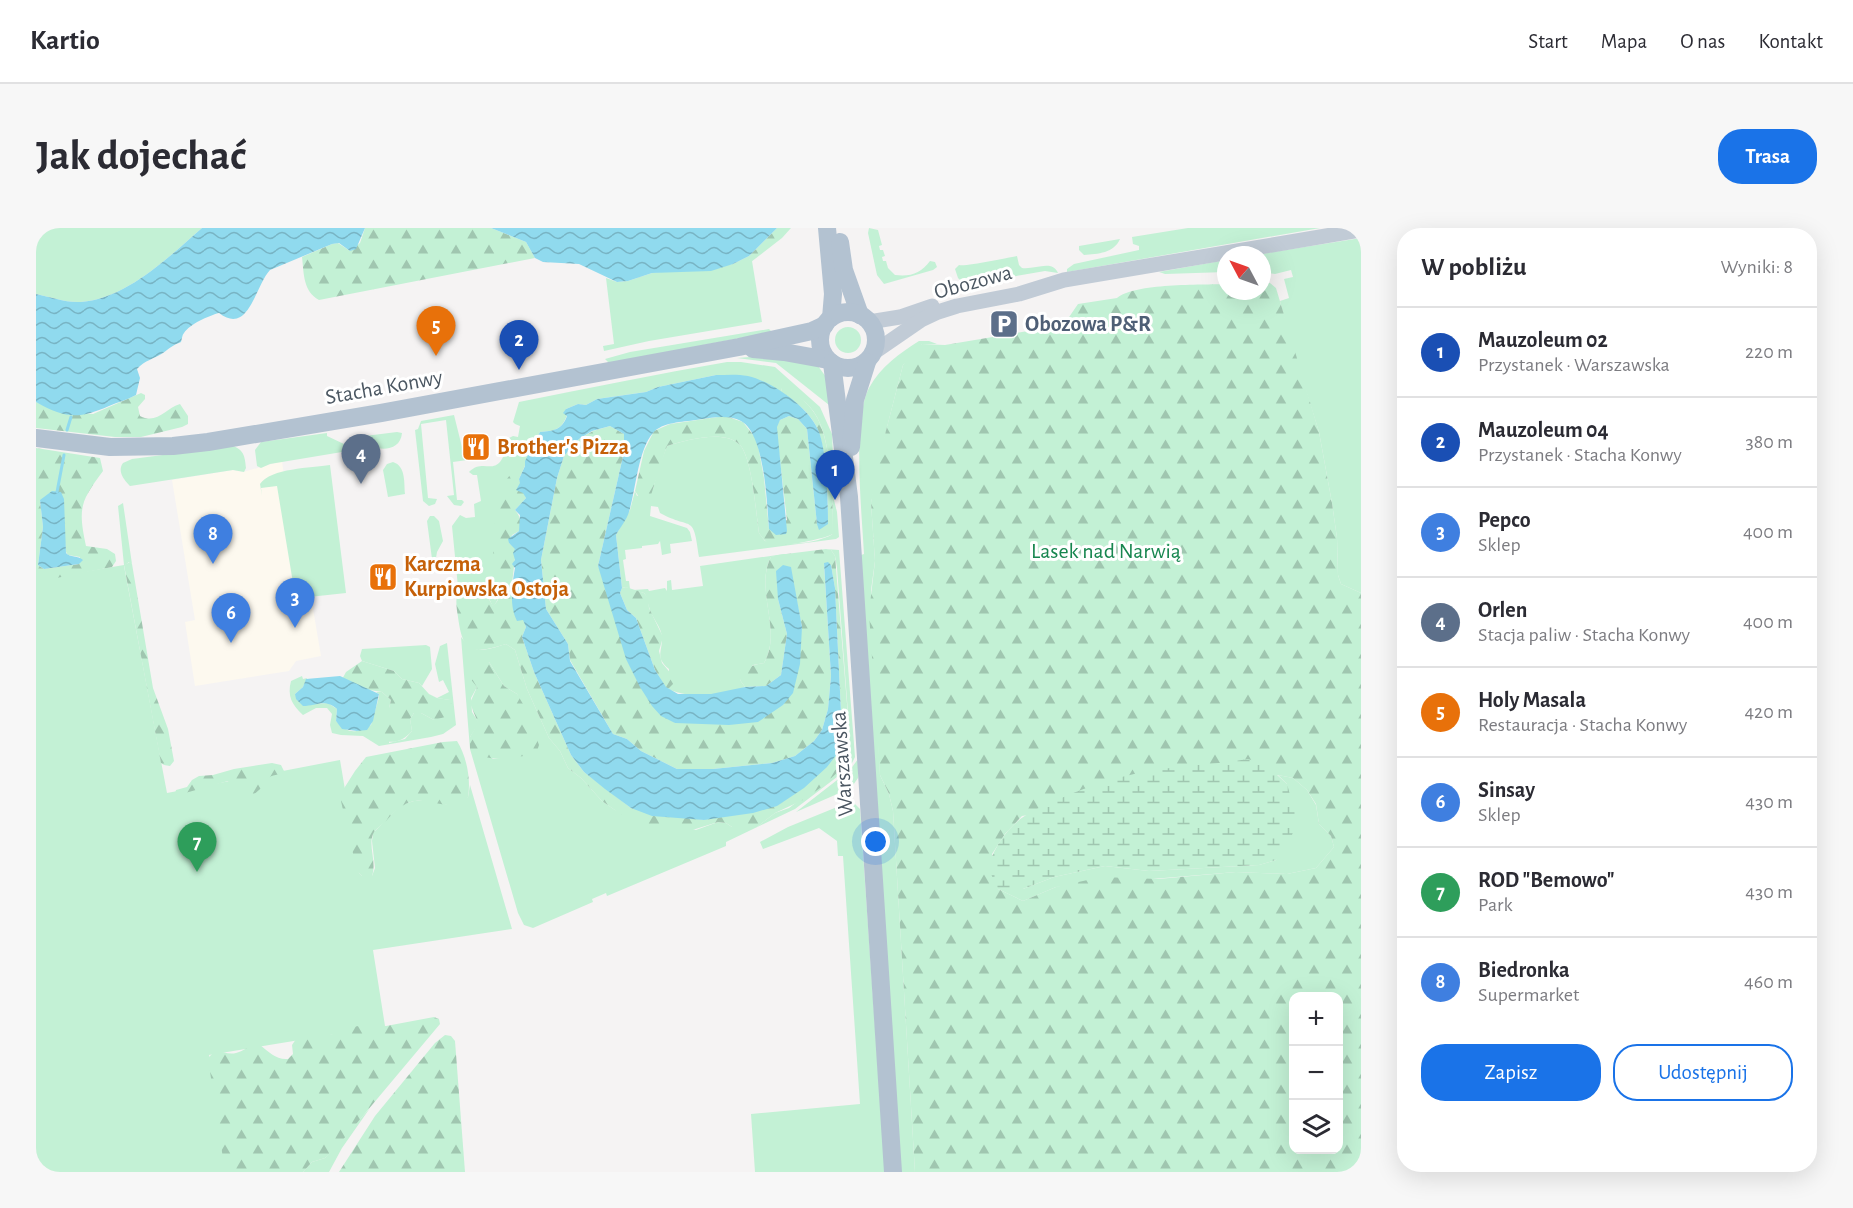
<!DOCTYPE html>
<html lang="pl">
<meta charset="utf-8">
<style>
:root{--surface:#fff;--page:#f7f7f7;--text:#2b2b33;--muted:#7c7c81;--line:#e1e1e2;--accent:#1a73e8}
body{margin:0;font-family:"Alegreya Sans",sans-serif;background:var(--page);color:var(--text)}
.controls{position:absolute;right:18px;bottom:18px;display:grid;overflow:hidden;border-radius:12px;box-shadow:0 6px 24px #0002}
.controls button{width:54px;height:54px;display:grid;place-items:center;padding:0;border:0;border-bottom:2px solid var(--line);background:var(--surface);color:var(--text);font:30px sans-serif}
.compass{position:absolute;left:1181px;top:18px;width:54px;height:54px;border-radius:50%;background:var(--surface);box-shadow:0 6px 24px #0002;rotate:311deg}
.you{position:absolute;left:840px;top:614px;width:21px;height:21px;margin:-15px;border:4px solid #fff;border-radius:50%;background:#1a73e8;box-shadow:0 0 0 9px #1a73e833}
.badge{display:grid;place-items:center;width:39px;height:39px;border-radius:50%;background:var(--accent);color:#fff;font-size:20px;font-weight:700}
.pin{position:absolute;translate:-50% -50px;filter:drop-shadow(0 2px 3px #0008)}
.pin::after{content:'';position:absolute;top:32px;width:21px;height:18px;background:inherit;clip-path:polygon(0 0,100% 0,50% 100%)}
.list{margin:0;padding:0;list-style:none}
h2{display:flex;justify-content:space-between;align-items:center;height:78px;margin:0;padding:0 24px;font-size:26px}
h2 small{font-size:20px;font-weight:400;color:var(--muted)}
.list li{display:grid;grid-template-columns:39px 1fr auto;gap:18px;align-items:center;box-sizing:border-box;height:90px;padding:0 24px;border-top:2px solid var(--line)}
.list b{display:block;font-size:22px;white-space:nowrap}
.list p{margin:0;font-size:20px;white-space:nowrap;color:var(--muted)}
.list em{font-size:20px;font-style:normal;color:var(--muted)}
.actions{display:flex;gap:12px;padding:18px 24px}
.actions a{flex:1;padding:14px 0;border:2px solid var(--accent);border-radius:24px;text-align:center;font-size:21px;color:var(--accent)}
.actions .main{background:var(--accent);color:#fff}
.icon{flex:none;width:33px;height:33px;fill:none;stroke:currentColor;stroke-width:2;stroke-linecap:round;stroke-linejoin:round}
.map{position:relative;flex:none;width:1325px;height:944px;overflow:hidden;border-radius:24px}
header{display:flex;align-items:center;gap:36px;box-sizing:border-box;height:84px;padding:0 30px;background:var(--surface);border-bottom:2px solid var(--line)}
header strong{font-size:28px}
nav{display:flex;gap:33px;margin-inline-start:auto;font-size:21px}
.intro{display:flex;align-items:center;justify-content:space-between;box-sizing:border-box;height:144px;padding:0 36px}
h1{margin:0;font-size:42px}
.button{padding:15px 27px;border-radius:24px;background:var(--accent);color:#fff;font-size:21px;font-weight:700}
main{display:flex;gap:36px;padding:0 36px}
aside{flex:1;background:var(--surface);border-radius:24px;box-shadow:0 6px 24px #0002}
.map>svg:first-child{display:block}
.commercial{fill:#fdf9ef}
.green{fill:#c3f1d5;fill-rule:evenodd}
.forest{fill:url(#forest-firs);fill-rule:evenodd}
.wetland{fill:url(#wetland-marsh)}
.water{fill:url(#water-waves)}
.lines{fill:none;stroke-linecap:round;stroke-linejoin:round}
.stream{stroke:#90daee;stroke-width:3}
.secondary{stroke:#c1cbd6;stroke-width:15}
.primary{stroke:#b3c2d1;stroke-width:18}
.labels{text-anchor:middle;dominant-baseline:central;stroke-width:6;stroke-linejoin:round;paint-order:stroke}
.street-label{font-size:22px;fill:#4a5661;stroke:#fff}
.service-label{font-size:22px;font-weight:bold;fill:#4e5e75;stroke:#fff;text-anchor:start}
.food-label{font-size:22px;font-weight:bold;fill:#c56008;stroke:#fff;text-anchor:start}
.park-label{font-size:22px;fill:#17864f;stroke:#fff}
</style>
<header>
<strong>Kartio</strong>
<nav><a>Start</a><a>Mapa</a><a>O nas</a><a>Kontakt</a></nav>
</header>
<div class="intro"><h1>Jak dojechać</h1><a class="button">Trasa</a></div>
<main>
<div class="map">
<svg width="1325" height="944" viewBox="0 0 1325 944">
<defs>
<pattern id="forest-firs" width="22" height="20" patternUnits="userSpaceOnUse" patternTransform="scale(1.5)"><rect width="22" height="20" fill="#c3f1d5"/><path d="M5 1l3.5 6h-7zM16 11l3.5 6h-7z" fill="#a0c6b0"/></pattern>
<pattern id="wetland-marsh" width="20" height="14" patternUnits="userSpaceOnUse" patternTransform="scale(1.5)"><rect width="20" height="14" fill="#c3f1d5"/><path d="M1 5h8M5 5V1M11 12h8M15 12V8" fill="none" stroke="#a0c6b0"/></pattern>
<pattern id="water-waves" width="16" height="10" patternUnits="userSpaceOnUse" patternTransform="scale(1.5)"><rect width="16" height="10" fill="#90daee"/><path d="M0 5q4-4 8 0t8 0" fill="none" stroke="#78b4c4"/></pattern>
</defs>
<rect width="100%" height="100%" fill="#f5f3f3"/>
<path class="commercial" d="M246,233L264,369H275L285,428L260,433L253,443L159,458L149,394L159,392L136,252L197,242L207,244Z"/>
<g class="green">
<path d="M0,0H166C134,28 90,71 45,74C30,75 15,69 0,66Z"/>
<path d="M833,0L842,2L846,17L843,18L844,22H847L849,28L846,29L847,33H850L852,40L859,47C875,49 885,45 894,33L899,34L901,39L897,42L848,56L841,47L832,5Z"/>
<path d="M1152,0H1284L1031,44V41L1038,36L1103,22V18L1097,16L1096,9Z"/>
<path d="M1325,10V365L1305,356L1302,347L1301,310L1296,275L1283,204L1253,108L1244,73L1253,70L1248,51L1257,49L1255,42L1239,46L1226,44V27H1219Z"/>
<path d="M1084,11C1078,25 1062,26 1048,27L1043,22V18Z"/>
<path d="M713,28V31L716,33L726,94L613,113L568,123L567,118L578,116L570,50L581,54L592,53L616,45L697,36Z"/>
<path d="M981,28L983,37L986,40C999,42 1016,31 1022,45L1009,43L929,57L922,50L919,41L923,37C929,39 970,30 981,28Z"/>
<path d="M1190,32V44L1129,46L1123,44Z"/>
<circle cx="812" cy="112" r="13"/>
<path d="M733,101L736,104L573,135L569,131L594,124Z"/>
<path d="M883,113H893L901,116H886L867,137L851,199L835,275L839,333L835,362L844,547L853,566L857,583L879,944H865L825,327L828,326C826,287 816,192 833,160C845,138 863,126 883,113Z"/>
<path d="M726,128L782,138L790,149L793,177L740,135L701,130Z"/>
<path d="M691,134H705L739,139L784,179L796,206L799,268H797L801,284L803,309L800,311L663,329C657,284 657,303 624,285L622,279L615,278L614,288L651,300L654,304L656,313L634,316L635,325L626,327L624,313L622,316L606,318V320L589,322L590,331L587,332L590,353H593L594,361L590,359L586,360L580,307L594,282L599,263L601,268L617,261L622,242L631,218C650,212 689,201 704,217C716,230 720,285 723,305L729,313C751,317 777,317 797,306C797,275 796,216 781,189C773,174 760,167 746,160L745,164L725,153L710,148L680,147L622,159L610,164L561,171L550,177L542,176L530,181L531,187C526,202 518,203 504,204L483,251L461,358C465,367 462,372 457,379L450,364L424,356L422,359L416,298L424,287L430,290L439,289L438,276L445,273L441,247H437L433,244C450,227 463,257 473,210L477,208L482,209L484,198L479,196L477,194L483,174C553,160 622,146 691,134Z"/>
<path d="M418,187L426,219H434L436,227L442,226V220L453,218L454,225L452,229L417,234L421,272H426L428,274L425,278L418,277L411,268L418,267L410,192L385,196L392,270L401,271L399,276L393,278L387,273L379,202L382,201L385,193Z"/>
<path d="M361,204L366,205C364,226 338,223 325,213L329,208Z"/>
<path d="M291,205V208L308,216L313,215L319,220L318,222L234,236L225,240L221,238L219,222L225,214Z"/>
<path d="M196,218C208,221 209,229 210,240L208,244L197,242L94,258C88,252 81,243 87,235L96,231Z"/>
<path d="M357,234C370,238 368,255 369,266L352,269L347,242L351,236Z"/>
<path d="M294,237L310,365L264,370L259,367L241,258L225,260L226,268L224,256C235,240 275,240 294,237Z"/>
<path d="M87,275L96,336L93,334L88,338L131,565L304,532L323,645L326,648H336L339,640L336,613L337,605L365,577L378,573H398L412,577L432,569L434,557L476,701L337,722L349,798L173,827L191,944H0V352L88,337L82,278Z"/>
<path d="M394,288H398L403,293L407,313L401,324L400,330L396,331L391,293Z"/>
<path d="M790,321L803,322L819,529L814,539L759,581L690,614V618L571,668L570,665L556,671L557,674L497,700L488,697L482,685L434,521L425,409C439,428 449,422 470,416L479,422L491,461L513,510L524,523L532,540L545,550L566,573L579,582L660,602L682,594L690,595L696,599H721L739,585L753,580L812,535L815,525L801,340L799,328L795,322ZM453,434L468,458L481,466L500,525L457,531L434,509L443,495L436,484L435,470L441,459L438,454Z"/>
<path d="M748,326H760L735,329C718,361 747,402 728,435L717,437L704,452L709,459C684,467 654,472 630,460H633V441C619,429 626,425 626,410C626,399 615,389 613,379C611,373 612,370 608,365L597,362L612,361L613,363L629,360L631,363V353L635,352L636,362L667,358L664,338Z"/>
<path d="M411,415L420,497L407,506L395,509L343,518L327,508L305,507L296,505L294,497L296,486L291,480H280L267,487C256,477 251,468 255,453L266,448L267,451L271,450L267,459L259,466L277,476L292,475L301,481L300,493C314,507 319,505 335,497L343,469V466L340,464H346L355,472L353,480V515L369,511L376,503L374,491L378,485H385L398,492L414,472L401,470L413,464L407,452L403,454L399,436L404,418Z"/>
<path d="M390,417L394,419L396,441L386,458L383,455L366,451L358,443L326,433L324,428L326,421Z"/>
<path d="M822,531V550L815,560L760,584L814,542Z"/>
<path d="M1242,547L1257,550L1271,562L1280,577L1283,596L1295,608L1298,619L1280,640L1251,646L1200,644L1020,659L987,673L962,661H987L1018,649L1069,638L1113,643L1223,637L1240,632L1251,556Z"/>
<path d="M811,575H818L824,581L849,944H719L715,886L824,876L807,628H802L801,613L783,600L727,621L724,614L752,599Z"/>
<path d="M334,880L306,920L293,944H267L276,934L289,930Z"/>
</g>
<g class="forest">
<path d="M329,0H455L490,14L499,30L283,72C267,63 268,46 266,29L296,16L302,15L314,23L324,15Z"/>
<path d="M741,0H755L746,10L715,34L713,31V28Z"/>
<path d="M1226,55H1234L1240,60L1283,204L1296,275L1301,310L1302,347L1305,356L1325,365V944H879L857,583L853,566L844,547L833,385L839,333L835,275L839,245L867,137L879,120L886,116L909,117L1022,98L1029,95L1042,76L1081,70C1098,55 1166,57 1190,56V63H1226ZM1242,547L1257,550L1271,562L1280,576L1283,596L1295,608L1298,619L1280,640L1251,646L1200,644L1122,651L1065,649L1020,659L987,673L962,661L956,626L969,606L986,588ZM1258,768H1302V922H1258Z"/>
<path d="M749,159C762,167 775,177 782,191C796,220 797,273 797,306C788,311 747,319 737,317C730,315 727,311 723,305C720,285 716,230 704,217C689,201 650,212 631,218L614,270L605,272L599,263L608,223L618,203L634,196L689,188L707,194L721,212L728,250L733,301L751,292L740,199L744,192L753,188L762,191L771,201L781,296H792C792,272 791,215 779,196C772,183 757,172 745,164L746,160Z"/>
<path d="M105,165L109,167V171L102,179L104,188C121,197 130,180 144,176L152,188V196L146,199L105,209H79L0,200V174L21,183L57,186Z"/>
<path d="M574,198L588,206V224L562,338L639,495L656,494L747,477L766,399L754,339L742,371L751,406L745,447L730,458L709,459L704,452C709,440 715,437 728,435C747,402 718,362 735,329L742,327L790,321L795,322L799,328L815,525L812,535L784,560L769,571L739,585L721,599H696L690,595L682,594L650,604L593,592L566,573L545,550L532,540L524,523L513,510L491,461L479,422L470,416C436,426 427,427 422,389C420,377 419,368 424,356L434,355L444,356L457,378C460,375 463,372 463,366C463,359 458,351 458,343C456,317 456,261 478,243L482,245L483,251L490,270L479,282C485,289 485,294 483,303L476,307L473,315L480,321L476,356L490,399L486,409L498,444L535,527L548,544L595,580L668,592L806,505L799,360L795,337L788,336L795,448L792,481L786,502L778,513L759,528L736,535L677,541H641L605,523L591,511L577,506L534,432L532,416L510,381L505,332L521,250L528,228L543,211L557,203Z"/>
<path d="M0,220L64,230L67,243C44,274 42,280 50,318L71,321L79,326L80,333L76,339L0,354ZM4,272L28,305L30,324L32,327L44,329L43,336L8,341L2,337L7,299Z"/>
<path d="M94,334L96,336L117,460L132,501L138,533L134,538L128,537L125,535L88,337Z"/>
<path d="M590,359L608,365L612,370L613,380L627,409L623,423L626,435L637,448V456L633,460H630L619,442L600,390L591,382L584,365L586,360Z"/>
<path d="M326,433L358,443L366,451L383,455L393,466L401,470L414,472L417,481L409,489L398,492L385,485H378L374,491L376,503C367,513 357,517 344,511L342,501L353,480L355,472L346,464L303,457L310,444Z"/>
<path d="M453,434L468,458L481,466L490,481L503,517L500,526C477,529 453,537 434,521V509L442,495L434,475L441,459L433,449L445,436Z"/>
<path d="M421,513C431,529 435,552 432,569L422,578C386,576 378,561 350,593C346,597 339,601 337,606C332,619 341,634 336,648H326L321,643L305,573L307,562L319,543L330,529L407,514Z"/>
<path d="M236,535L245,537L248,543C243,548 236,546 231,551C229,553 228,557 226,559C210,576 202,569 192,553L142,567L139,566L140,562L151,559L156,552L163,548L177,547L198,541Z"/>
<path d="M398,789L403,791L404,796L305,914L289,930L276,934L267,944H189L172,830L179,823C186,823 193,827 200,825C210,822 211,818 224,817C233,824 240,832 252,831L257,826L256,817L260,811L283,807H294L316,799L336,796L350,798Z"/>
<path d="M409,807L415,808L419,813L429,944H303L339,888L399,815Z"/>
</g>
<path class="wetland" d="M1212,531L1229,536L1251,556L1261,592L1254,613L1240,632L1223,637L1113,643L1069,638L1018,649L987,661H962C951,642 952,633 963,615C979,590 995,583 1021,572C1054,557 1090,546 1126,541C1155,537 1184,536 1212,531Z"/>
<g class="water">
<path d="M166,0H329L320,21L314,23L303,15L296,16L234,42C219,58 213,108 183,85C172,88 154,96 148,105C146,107 146,111 145,114C137,117 134,120 127,125C118,131 109,132 101,141L104,150L100,167C91,172 82,174 73,178C43,191 30,191 0,174V66C15,69 30,75 45,74C90,71 134,28 166,0Z"/>
<path d="M455,0H741L713,28L697,36L675,43L616,45L592,53L581,54L543,36L507,34L499,30L490,14Z"/>
<path d="M680,147C690,147 702,146 712,148C737,154 774,180 783,204C791,225 792,273 792,296L783,302L781,296L771,201L762,191L753,188L744,192L741,199L751,303L750,306L740,307L733,301C731,276 729,206 705,193C691,186 675,190 660,192C647,194 626,194 617,205C602,222 600,261 593,284C590,293 585,298 580,307L586,360L584,365L591,382L600,390L619,442L630,459L642,466H675L709,459L730,458L745,447L751,406L742,371L740,343L747,337L755,339L766,399L764,436L757,465L747,477L722,494L693,497L639,495L625,488L616,478L604,459L590,431L562,338L588,224V206L574,198L556,203L543,211L528,228L521,250L505,332L510,381L532,416L534,433L577,506L591,511L605,523L641,541H677L736,535L759,528L778,513L786,502L792,481L795,448L788,335L792,334L795,337L799,360L806,505L801,526L791,539L768,560L741,578L717,585L668,592L616,588L595,580L569,561L548,544L535,527L498,444L486,409L490,399L487,392L481,393C473,378 476,356 479,340L476,336L479,332L477,325L479,321L473,315L472,311L483,303L484,287L479,282L490,270L487,265L480,262L484,255L483,251L489,238V233L504,204C517,203 526,202 531,188L527,185L530,181L542,176L550,177L561,171L610,164L622,159Z"/>
<path d="M16,263L25,264L28,271L30,325C34,330 42,327 47,332L43,336L8,341L2,337L7,299L4,272Z"/>
<path d="M304,448L343,466L337,493L331,502L321,503L306,501L300,493L301,481C289,470 280,478 267,478L260,471L259,466L267,459L270,451Z"/>
</g>
<g class="lines">
<g class="stream">
<path d="M31,202L35,189"/>
<path d="M21,264L28,227"/>
</g>
<g class="secondary">
<path d="M833,94L864,89L896,78"/>
<path d="M837,125L885,92L902,84L921,78L983,66L1028,52L1325,2"/>
</g>
<g class="primary">
<path d="M791,0L797,66L795,90"/>
<path d="M804,14L808,42L824,87"/>
<circle cx="812" cy="112" r="28"/>
<path d="M717,121L748,124L792,132"/>
<path d="M796,135L813,269L857,944"/>
<path d="M0,210L74,219L137,218L172,214L345,185L703,119L776,103L789,97"/>
<path d="M815,219L819,172L831,134"/>
</g>
</g>
<defs>
<g id="parking-square" transform="scale(1.5)"><rect x="-9" y="-9" width="18" height="18" rx="4" fill="#5c6f8a" stroke="#fff"/><path d="M-3.5-5.5H1a3.5 3.5 0 0 1 0 7H-1V5.5H-3.5ZM-1-3.4V-.6H.8a1.4 1.4 0 0 0 0-2.8Z" fill="#fff"/></g>
<g id="restaurant-square" transform="scale(1.5)"><rect x="-9" y="-9" width="18" height="18" rx="4" fill="#e8710a" stroke="#fff"/><path d="M-5-6h1v4h1v-4h1v4h1v-4h1v5L-1.5 .5V6h-2V.5L-5-1ZM5-6V6H3V1.5H1.5Q1.5-4 5-6Z" fill="#fff"/></g>
</defs>
<g fill-rule="evenodd">
<use href="#parking-square" x="968" y="96"/>
<use href="#restaurant-square" x="440" y="219"/>
<use href="#restaurant-square" x="347" y="349"/>
</g>
<g class="labels">
<g class="street-label">
<text transform="translate(937 54) rotate(-15)">Obozowa</text>
<text transform="translate(348 159) rotate(-10)">Stacha Konwy</text>
<text transform="translate(806 536) rotate(-94)">Warszawska</text>
</g>
<g class="service-label">
<text x="989" y="96">Obozowa P&amp;R</text>
</g>
<g class="food-label">
<text x="461" y="219">Brother's Pizza</text>
<text x="368" y="336">Karczma<tspan x="368" dy="25">Kurpiowska Ostoja</tspan></text>
</g>
<g class="park-label">
<text x="1070" y="323">Lasek nad Narwią</text>
</g>
</g>
</svg>
<div class="controls">
<button>+</button>
<button>−</button>
<button><svg class="icon" aria-label="layers" viewBox="0 0 24 24"><path d="M12 4l9 5-9 5-9-5zM3 14l9 5 9-5"/></svg></button>
</div>
<svg class="compass" viewBox="-18 -18 36 36"><path d="M0-13l5 13h-10z" fill="#e53935"/><path d="M0 13l5-13h-10z" fill="#7c7c81"/></svg>
<div class="you"></div>
<div class="pin badge" style="left:799px;top:272px;background:#1a4fb4">1</div>
<div class="pin badge" style="left:483px;top:142px;background:#1a4fb4">2</div>
<div class="pin badge" style="left:259px;top:400px;background:#3f7fe0">3</div>
<div class="pin badge" style="left:325px;top:256px;background:#5c6f8a">4</div>
<div class="pin badge" style="left:400px;top:128px;background:#e8710a">5</div>
<div class="pin badge" style="left:195px;top:415px;background:#3f7fe0">6</div>
<div class="pin badge" style="left:161px;top:644px;background:#2e9e5b">7</div>
<div class="pin badge" style="left:177px;top:336px;background:#3f7fe0">8</div>
</div>
<aside>
<h2>W pobliżu<small>Wyniki: 8</small></h2>
<ul class="list">
<li><span class="badge" style="background:#1a4fb4">1</span><div><b>Mauzoleum 02</b><p>Przystanek · Warszawska</p></div><em>220 m</em></li>
<li><span class="badge" style="background:#1a4fb4">2</span><div><b>Mauzoleum 04</b><p>Przystanek · Stacha Konwy</p></div><em>380 m</em></li>
<li><span class="badge" style="background:#3f7fe0">3</span><div><b>Pepco</b><p>Sklep</p></div><em>400 m</em></li>
<li><span class="badge" style="background:#5c6f8a">4</span><div><b>Orlen</b><p>Stacja paliw · Stacha Konwy</p></div><em>400 m</em></li>
<li><span class="badge" style="background:#e8710a">5</span><div><b>Holy Masala</b><p>Restauracja · Stacha Konwy</p></div><em>420 m</em></li>
<li><span class="badge" style="background:#3f7fe0">6</span><div><b>Sinsay</b><p>Sklep</p></div><em>430 m</em></li>
<li><span class="badge" style="background:#2e9e5b">7</span><div><b>ROD &quot;Bemowo&quot;</b><p>Park</p></div><em>430 m</em></li>
<li><span class="badge" style="background:#3f7fe0">8</span><div><b>Biedronka</b><p>Supermarket</p></div><em>460 m</em></li>
</ul>
<div class="actions"><a class="main">Zapisz</a><a>Udostępnij</a></div>
</aside>
</main>
